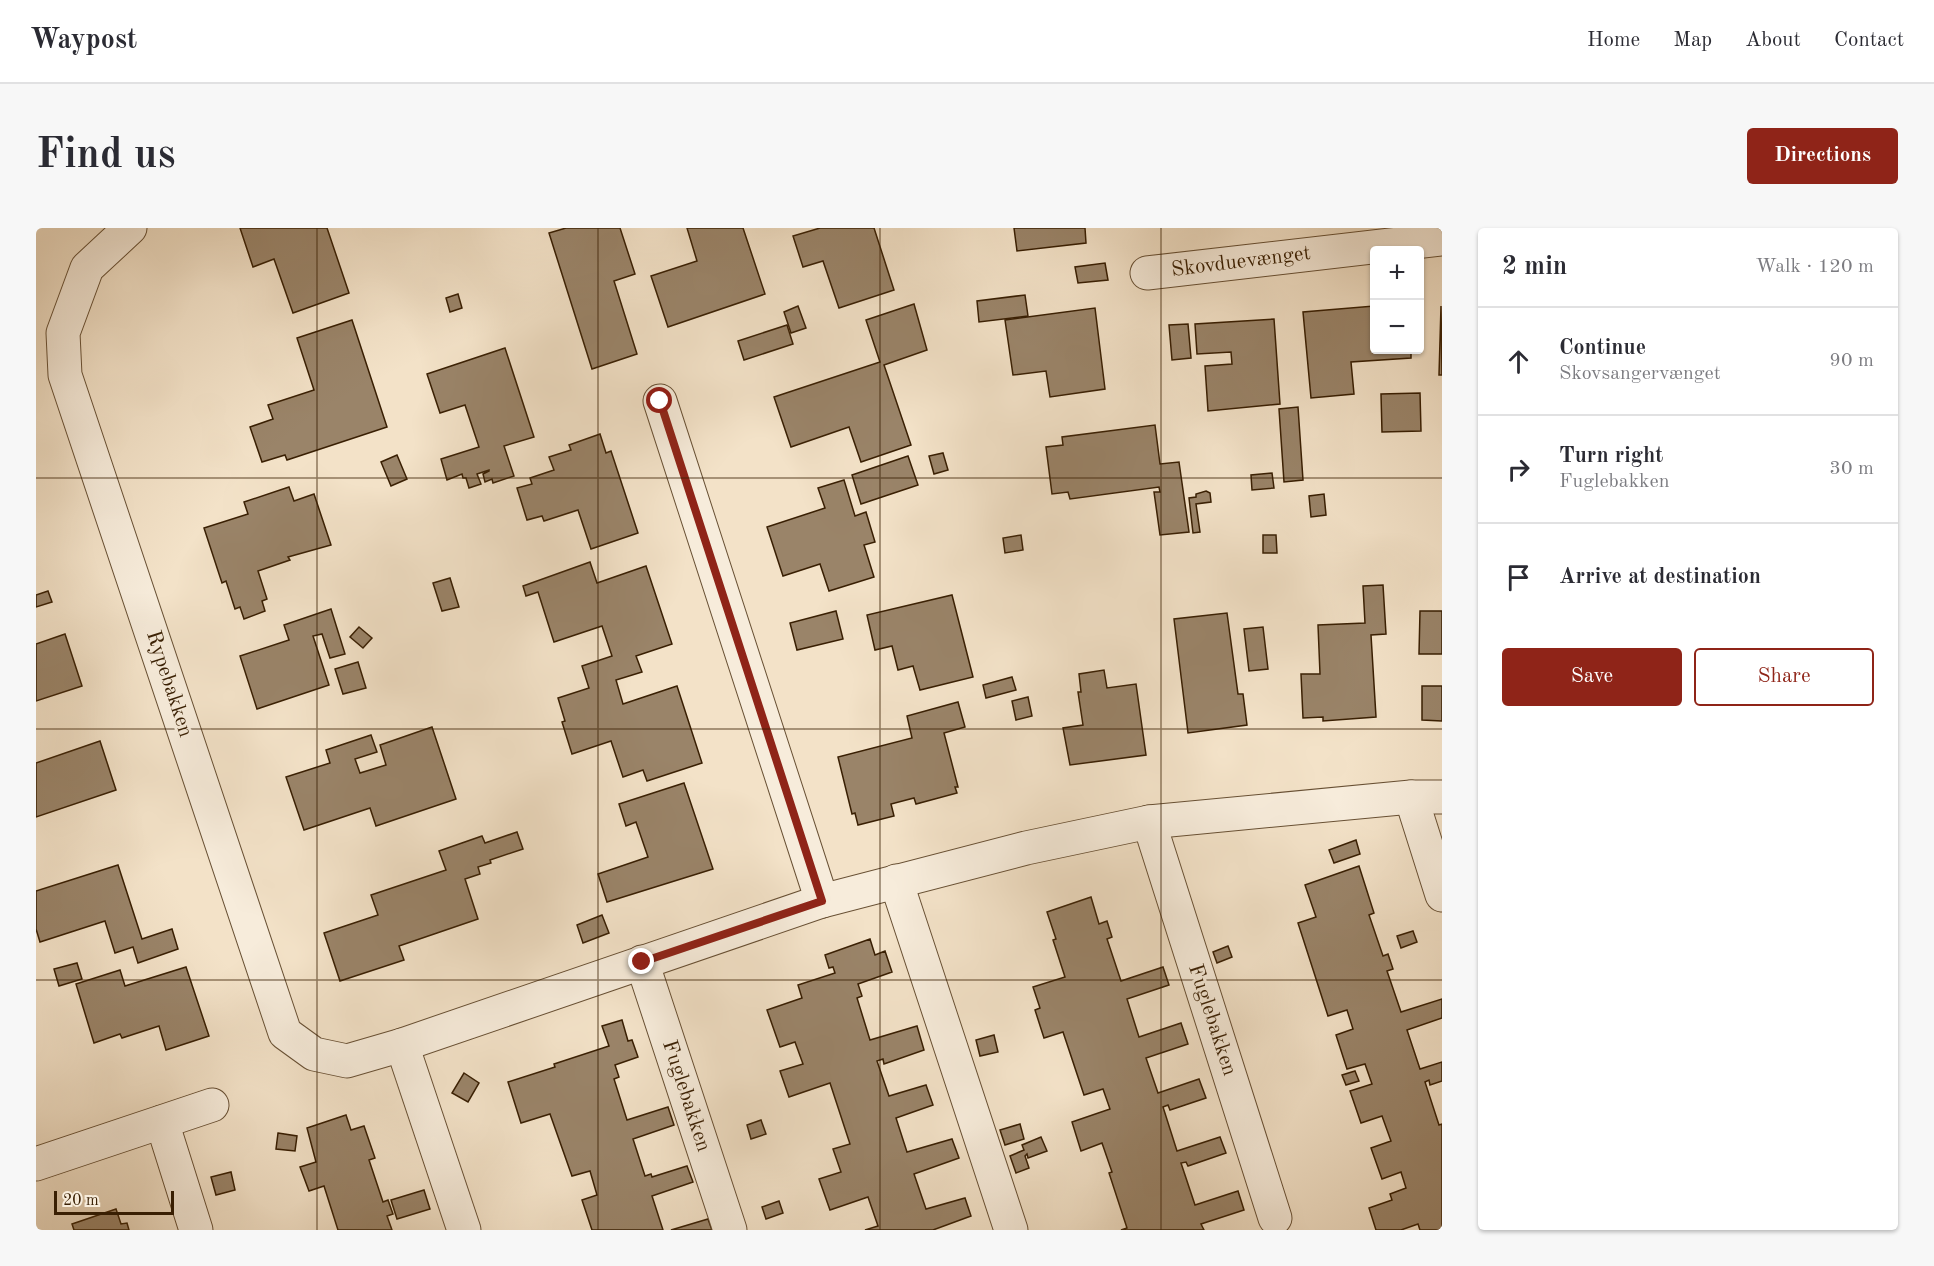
<!DOCTYPE html>
<meta charset="utf-8">
<style>
:root{--surface:#fff;--page:#f7f7f7;--text:#2b2b33;--muted:#7c7c81;--line:#e1e1e2;--accent:#8f2418}
body{margin:0;font-family:"Old Standard TT",serif;background:var(--page);color:var(--text)}
.controls{position:absolute;right:18px;top:18px;display:grid;overflow:hidden;border-radius:6px;box-shadow:0 2px 4px #0004}
.controls button{width:54px;height:54px;display:grid;place-items:center;padding:0;border:0;border-bottom:2px solid var(--line);background:var(--surface);color:var(--text);font:30px sans-serif}
.scale{position:absolute;left:18px;bottom:15px;width:120px;box-sizing:border-box;padding-left:6px;border:3px solid #391f03;border-top:0;font-size:16px;line-height:21px;white-space:nowrap;color:#391f03;-webkit-text-stroke:4px #f7ecdb;paint-order:stroke}
.stop{position:absolute;width:18px;height:18px;margin:-14px;border:4px solid #8f2418;border-radius:50%;background:#fff}
.stop.end{background:#8f2418;border-color:#fff;box-shadow:0 2px 6px #0008}
.list{margin:0;padding:0;list-style:none}
h2{display:flex;justify-content:space-between;align-items:center;height:78px;margin:0;padding:0 24px;font-size:26px}
h2 small{font-size:20px;font-weight:400;color:var(--muted)}
.list li{display:grid;grid-template-columns:39px 1fr auto;gap:18px;align-items:center;box-sizing:border-box;height:108px;padding:0 24px;border-top:2px solid var(--line)}
.list b{display:block;font-size:22px;white-space:nowrap}
.list p{margin:0;font-size:20px;white-space:nowrap;color:var(--muted)}
.list em{font-size:20px;font-style:normal;color:var(--muted)}
.actions{display:flex;gap:12px;padding:18px 24px}
.actions a{flex:1;padding:14px 0;border:2px solid var(--accent);border-radius:6px;text-align:center;font-size:21px;color:var(--accent)}
.actions .main{background:var(--accent);color:#fff}
.icon{flex:none;width:33px;height:33px;fill:none;stroke:currentColor;stroke-width:2;stroke-linecap:round;stroke-linejoin:round}
.map{position:relative;flex:none;width:1406px;height:1002px;overflow:hidden;border-radius:6px}
header{display:flex;align-items:center;gap:36px;box-sizing:border-box;height:84px;padding:0 30px;background:var(--surface);border-bottom:2px solid var(--line)}
header strong{font-size:28px}
nav{display:flex;gap:33px;margin-inline-start:auto;font-size:21px}
.intro{display:flex;align-items:center;justify-content:space-between;box-sizing:border-box;height:144px;padding:0 36px}
h1{margin:0;font-size:42px}
.button{padding:15px 27px;border-radius:6px;background:var(--accent);color:#fff;font-size:21px;font-weight:700}
main{display:flex;gap:36px;padding:0 36px}
aside{flex:1;background:var(--surface);border-radius:6px;box-shadow:0 2px 4px #0004}
.map>svg:first-child{display:block}
.building{fill:#9a8469;stroke:#391f03;stroke-width:1.5}
.lines{fill:none;stroke-linecap:round;stroke-linejoin:round}
.minor-casing{stroke:#685034;stroke-width:35}
.minor{stroke:#f7ecdb;stroke-width:33}
.route{stroke:#8f2418;stroke-width:8}
.grid{fill:none;stroke:#391f03;stroke-width:1.5;stroke-opacity:0.55}
.labels{text-anchor:middle;dominant-baseline:central;stroke-width:6;stroke-linejoin:round;paint-order:stroke}
.street-label{font-size:21px;fill:#391f03;stroke:#f7ecdb}
</style>
<header>
<strong>Waypost</strong>
<nav><a>Home</a><a>Map</a><a>About</a><a>Contact</a></nav>
</header>
<div class="intro"><h1>Find us</h1><a class="button">Directions</a></div>
<main>
<div class="map">
<svg width="1406" height="1002" viewBox="0 0 1406 1002">
<rect width="100%" height="100%" fill="#f3e2c8"/>
<filter id="stains"><feTurbulence type="fractalNoise" baseFrequency=".00333" numOctaves="4"/><feColorMatrix values="0 0 0 0 .2 0 0 0 0 .09 0 0 0 0 .02 0 0 0 .5 -.17"/></filter>
<radialGradient id="worn" r=".72"><stop offset=".6" stop-color="#630" stop-opacity="0"/><stop offset="1" stop-color="#630" stop-opacity=".3"/></radialGradient>
<g class="building">
<path d="M204,0H291L313,65L257,85L238,31L217,39Z"/>
<path d="M530,0H584L599,46L578,53L601,126L556,141L513,5Z"/>
<path d="M651,0H707L729,66L632,99L615,48L661,33Z"/>
<path d="M784,0H838L858,62L803,80L787,33L767,39L757,8Z"/>
<path d="M978,0H1049L1050,15L981,23Z"/>
<path d="M1069,35L1072,52L1042,55L1039,39Z"/>
<path d="M422,66L426,80L414,84L410,70Z"/>
<path d="M989,67L992,88L943,94L941,73Z"/>
<path d="M878,76L891,122L848,137L875,217L825,234L813,199L755,219L738,169L844,134L830,92Z"/>
<path d="M762,78L770,100L755,105L748,84Z"/>
<path d="M1338,78V122H1375V130L1315,134L1318,166L1275,170L1267,84Z"/>
<path d="M1405,78L1406,147H1403Z"/>
<path d="M1059,80L1069,161L1014,169L1010,143L977,147L969,92Z"/>
<path d="M1238,91L1244,176L1172,183L1169,138L1196,136L1195,124L1161,126L1159,96Z"/>
<path d="M316,92L351,199L251,232L249,227L226,234L214,199L237,191L232,177L278,162L261,110Z"/>
<path d="M1152,96L1155,130L1136,132L1133,97Z"/>
<path d="M751,97L757,116L708,132L702,113Z"/>
<path d="M469,120L498,209L468,218L478,248L457,255L456,251L449,254L447,246L453,243V242L441,246L445,256L433,260L430,250H427L426,246L411,252L405,231L443,219L429,177L404,185L391,146Z"/>
<path d="M1384,165L1385,203L1346,204L1345,166Z"/>
<path d="M1262,179L1267,252L1248,254L1243,181Z"/>
<path d="M1119,197L1124,236L1143,234L1153,304L1124,307L1118,264H1124L1123,259L1034,271L1032,264L1016,266L1010,219L1027,217L1026,209Z"/>
<path d="M564,206L570,225L575,223L602,305L555,321L542,282L508,293L506,288L491,292L481,260L496,256L494,250L518,242L513,229L535,222L533,217Z"/>
<path d="M907,225L912,242L898,246L893,228Z"/>
<path d="M361,227L371,251L355,258L345,234Z"/>
<path d="M872,228L882,257L825,276L816,247Z"/>
<path d="M1236,245L1238,260L1216,262L1215,247Z"/>
<path d="M808,252L819,288L830,284L839,314L828,317L838,349L793,363L784,336L747,348L731,299L789,280L782,260Z"/>
<path d="M253,259L258,273L278,266L295,317L252,329L254,332L222,343L231,371L226,373L229,383L208,391L204,379L199,381L190,353L186,355L168,300L212,286L208,274Z"/>
<path d="M1170,263L1174,265L1175,274L1160,276L1164,304L1157,305L1153,270L1160,269V266Z"/>
<path d="M1288,266L1290,287L1275,289L1273,268Z"/>
<path d="M985,307L987,322L969,325L967,310Z"/>
<path d="M1227,307H1240L1241,325H1227Z"/>
<path d="M554,334L561,355L610,338L636,416L600,428L606,444L580,452L587,476L641,458L666,535L611,553L607,542L587,549L575,513L536,526L526,494L529,493L522,470L553,460L546,438L576,428L566,398L518,414L502,364L490,368L487,358Z"/>
<path d="M414,350L423,379L406,383L397,355Z"/>
<path d="M1347,357L1350,406L1335,407L1340,489L1287,493V489L1267,490L1265,446H1284L1282,397L1329,395L1327,358Z"/>
<path d="M12,363L16,374L0,379V367Z"/>
<path d="M916,367L937,449L884,462L877,438L862,442L856,418L839,422L831,387Z"/>
<path d="M295,381L309,426L294,430L286,406L277,408L293,457L221,481L204,428L253,412L248,397Z"/>
<path d="M800,383L807,411L761,422L754,395Z"/>
<path d="M1384,383H1406V426H1383Z"/>
<path d="M1191,385L1202,466H1207L1211,497L1152,505L1138,391Z"/>
<path d="M323,399L336,410L327,420L314,409Z"/>
<path d="M1227,399L1232,441L1213,443L1208,401Z"/>
<path d="M29,406L46,458L0,473V416Z"/>
<path d="M322,434L330,460L307,466L299,441Z"/>
<path d="M1068,442L1071,460L1100,456L1110,527L1034,537L1027,500L1047,497L1042,464H1045L1043,446Z"/>
<path d="M976,449L980,462L950,470L947,457Z"/>
<path d="M1386,458H1406V493L1386,492Z"/>
<path d="M992,469L996,488L980,492L976,473Z"/>
<path d="M922,474L929,499L908,505L922,559H919L921,565L880,576L878,570L855,576L858,588L822,597L819,585L816,586L802,529L876,510L871,488Z"/>
<path d="M396,499L420,571L340,598L334,580L268,602L250,549L294,535L290,522L335,507L341,524L319,531L324,545L350,537L344,517Z"/>
<path d="M64,513L80,562L0,589V535Z"/>
<path d="M648,555L677,641L571,674L562,646L612,629L600,594L590,598L583,576Z"/>
<path d="M481,604L487,621L454,632L455,635L442,639L444,646L429,651L442,691L363,718L368,732L304,753L288,705L342,687L335,667L410,642L403,623L446,608L449,615Z"/>
<path d="M1320,612L1324,626L1298,635L1293,622Z"/>
<path d="M82,637L106,711L136,701L142,721L102,735L97,719L79,725L69,693L4,714L0,701V663Z"/>
<path d="M1323,638L1338,685L1333,687L1347,728L1352,726L1357,741L1351,743L1365,784L1406,771V790L1371,802L1384,841L1406,834V853L1394,857L1393,852L1389,854L1403,897L1406,896V1002H1384L1382,996L1365,1002H1340L1333,980L1356,972L1354,966L1370,960L1365,944L1346,951L1335,920L1355,913L1346,888L1325,895L1314,863L1336,856L1329,836L1311,841L1300,807L1317,801L1311,782L1292,788L1262,695L1280,689L1269,657Z"/>
<path d="M1055,669L1063,696L1071,693L1076,709L1071,711L1085,753L1127,739L1133,757L1091,771L1103,809L1145,795L1152,816L1110,830L1122,865L1163,851L1170,870L1134,882L1132,877L1127,879L1141,923L1184,909L1190,925L1152,938L1150,934L1145,935L1159,977L1202,963L1208,982L1165,996L1168,1002H1085L1091,1000L1073,945L1076,944L1066,915L1045,923L1036,894L1074,881L1067,861L1048,867L1027,804L1008,810L999,782L1004,780L997,759L1029,749L1017,712L1020,711L1011,684Z"/>
<path d="M566,687L573,705L547,715L541,697Z"/>
<path d="M1377,703L1381,714L1365,720L1361,708Z"/>
<path d="M834,711L839,727L849,723L856,744L822,756L826,768L821,770L834,812L881,798L888,822L848,836L847,831L841,833L853,868L890,857L897,877L860,890L871,924L916,911L923,930L878,946L890,981L929,970L935,988L897,1002H829L842,998L832,969L794,982L783,951L805,944L797,921L814,916L794,855L753,869L744,843L767,836L759,814L744,819L731,782L766,770L762,757L799,745L797,739L793,740L789,727Z"/>
<path d="M1192,718L1196,729L1181,735L1177,724Z"/>
<path d="M41,735L46,751L23,758L18,741Z"/>
<path d="M150,739L173,808L130,822L123,798L86,810L84,806L58,815L40,756L84,742L89,758Z"/>
<path d="M586,792L592,813L596,812L602,829L579,837L583,849L578,851L591,892L632,879L638,897L597,911L609,948L615,946L616,949L651,938L657,954L616,968L627,1002H556L546,972L561,967L554,943L536,948L514,886L485,895L472,854L519,839L518,836L573,818L566,798Z"/>
<path d="M958,807L962,824L944,828L940,812Z"/>
<path d="M1319,843L1323,853L1310,857L1306,847Z"/>
<path d="M428,845L443,855L432,874L416,865Z"/>
<path d="M310,887L315,902L328,898L339,930L333,932L347,974L352,972L357,986L351,988L356,1002H302L288,958L273,963L264,939L280,934L271,900Z"/>
<path d="M725,892L730,906L715,911L711,897Z"/>
<path d="M984,896L988,911L969,917L964,902Z"/>
<path d="M242,905L261,908L259,923L240,921Z"/>
<path d="M1005,909L1011,923L992,930L991,926L989,928L993,940L980,945L974,928L988,922L986,917Z"/>
<path d="M195,944L199,962L180,967L175,949Z"/>
<path d="M388,962L394,981L361,991L355,972Z"/>
<path d="M743,973L747,985L730,991L726,979Z"/>
<path d="M80,981L85,996L91,995L93,1002H38L36,996Z"/>
<path d="M672,991L676,1002H635Z"/>
</g>
<g class="lines">
<g class="minor-casing">
<g id="minor">
<path d="M94,0L51,40L27,105L29,147L249,805L278,826L311,833L366,817L786,673L990,620L1113,594L1375,569H1406"/>
<path d="M1111,45L1406,11"/>
<path d="M624,173L786,673"/>
<path d="M1375,569L1406,667"/>
<path d="M1113,594L1239,990"/>
<path d="M860,653L975,1002"/>
<path d="M606,734L694,1002"/>
<path d="M366,817L428,1002"/>
<path d="M126,894L160,1002"/>
<path d="M0,936L176,877"/>
</g>
</g>
<use href="#minor" class="minor"/>
</g>
<g class="lines">
<path class="route" d="M606,734L786,673L624,173"/>
</g>
<path class="grid" d="M281,0V1002M562,0V1002M844,0V1002M1125,0V1002M0,250H1406M0,501H1406M0,752H1406"/>
<g class="labels">
<g class="street-label">
<text transform="translate(1205 34) rotate(-7)">Skovduevænget</text>
<text transform="translate(133 456) rotate(72)">Rypebakken</text>
<text transform="translate(1176 792) rotate(72)">Fuglebakken</text>
<text transform="translate(650 868) rotate(72)">Fuglebakken</text>
</g>
</g>
<rect width="100%" height="100%" filter="url(#stains)"/>
<rect width="100%" height="100%" fill="url(#worn)"/>
</svg>
<div class="controls">
<button>+</button>
<button>−</button>
</div>
<div class="scale">20 m</div>
<div class="stop" style="left:624px;top:173px"></div>
<div class="stop end" style="left:606px;top:734px"></div>
</div>
<aside>
<h2>2 min<small>Walk · 120 m</small></h2>
<ul class="list">
<li><svg class="icon" aria-label="ahead" viewBox="0 0 24 24"><path d="M12 20V5M6 11l6-6 6 6"/></svg><div><b>Continue</b><p>Skovsangervænget</p></div><em>90 m</em></li>
<li><svg class="icon" aria-label="right" viewBox="0 0 24 24"><path d="M7 20v-9h11M14 6l5 5-5 5"/></svg><div><b>Turn right</b><p>Fuglebakken</p></div><em>30 m</em></li>
<li><svg class="icon" aria-label="arrive" viewBox="0 0 24 24"><path d="M6 21V4h12l-3 4 3 4H6"/></svg><div><b>Arrive at destination</b></div></li>
</ul>
<div class="actions"><a class="main">Save</a><a>Share</a></div>
</aside>
</main>
